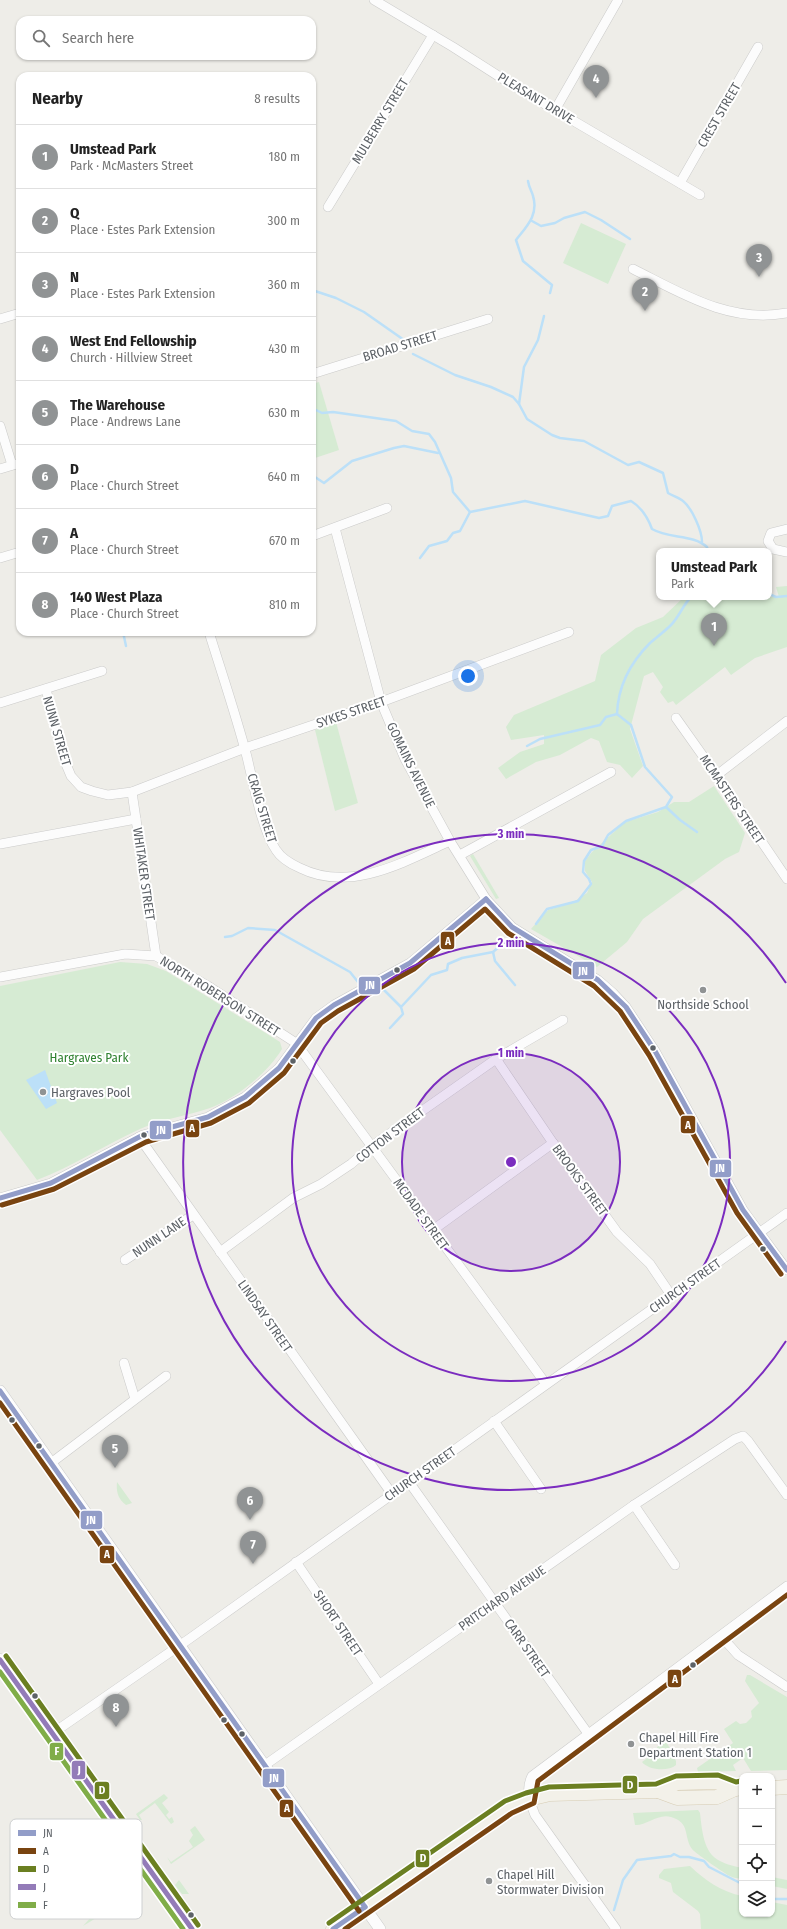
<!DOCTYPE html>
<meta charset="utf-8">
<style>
:root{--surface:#fff;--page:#f2f2f2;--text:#222;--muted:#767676;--line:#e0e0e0;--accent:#909394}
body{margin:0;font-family:"Fira Sans Condensed",sans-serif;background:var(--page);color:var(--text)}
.controls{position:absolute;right:12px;bottom:12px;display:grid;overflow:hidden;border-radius:8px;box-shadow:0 1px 3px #0004}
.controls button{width:36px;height:36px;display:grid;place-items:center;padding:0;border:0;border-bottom:1px solid var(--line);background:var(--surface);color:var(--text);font:20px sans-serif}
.you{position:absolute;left:468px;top:676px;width:14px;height:14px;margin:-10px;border:3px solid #fff;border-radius:50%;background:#1a73e8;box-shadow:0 0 0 6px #1a73e833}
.badge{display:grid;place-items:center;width:26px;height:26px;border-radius:50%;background:var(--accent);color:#fff;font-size:13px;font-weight:700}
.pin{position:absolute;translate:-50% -33px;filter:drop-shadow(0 1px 2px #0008)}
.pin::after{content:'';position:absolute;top:21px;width:14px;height:12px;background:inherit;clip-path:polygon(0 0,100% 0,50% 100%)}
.popup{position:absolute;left:656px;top:548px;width:116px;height:52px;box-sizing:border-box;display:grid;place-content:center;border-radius:8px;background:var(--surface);filter:drop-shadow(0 1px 3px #0005);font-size:13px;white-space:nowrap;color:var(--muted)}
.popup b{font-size:15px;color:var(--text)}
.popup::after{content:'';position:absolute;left:50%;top:100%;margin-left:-8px;border:8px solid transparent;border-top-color:var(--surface)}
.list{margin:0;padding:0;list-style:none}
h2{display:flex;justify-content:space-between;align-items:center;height:52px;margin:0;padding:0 16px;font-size:17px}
h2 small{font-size:13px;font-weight:400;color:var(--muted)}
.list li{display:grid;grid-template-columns:26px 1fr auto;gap:12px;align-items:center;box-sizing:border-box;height:64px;padding:0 16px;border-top:1px solid var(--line)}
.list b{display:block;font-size:15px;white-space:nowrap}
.list p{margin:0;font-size:13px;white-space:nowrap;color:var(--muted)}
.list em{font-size:13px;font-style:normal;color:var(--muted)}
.icon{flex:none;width:22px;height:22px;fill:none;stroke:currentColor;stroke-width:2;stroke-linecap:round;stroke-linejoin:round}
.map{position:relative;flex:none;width:787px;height:1929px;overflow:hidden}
.search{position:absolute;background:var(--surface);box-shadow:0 1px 3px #0004;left:16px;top:16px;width:300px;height:44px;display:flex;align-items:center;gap:10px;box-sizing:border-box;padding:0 14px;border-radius:12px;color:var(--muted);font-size:15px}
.panel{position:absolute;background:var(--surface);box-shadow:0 1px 3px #0004;left:16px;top:72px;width:300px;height:564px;border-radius:12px}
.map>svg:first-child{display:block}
.green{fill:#d6ebd3}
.water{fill:#bce0f8}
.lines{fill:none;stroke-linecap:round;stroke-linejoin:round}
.stream{stroke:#bce0f8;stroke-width:2.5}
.minor-casing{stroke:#cbcbca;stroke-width:10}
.tertiary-casing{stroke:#cbcbca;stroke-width:12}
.secondary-casing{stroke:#cacbca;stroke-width:13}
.primary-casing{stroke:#d7cdb5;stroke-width:15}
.minor{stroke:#fcfcfc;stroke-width:9}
.tertiary{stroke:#fcfcfc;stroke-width:11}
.secondary{stroke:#fcfcfc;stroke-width:12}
.primary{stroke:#f3f1e9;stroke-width:14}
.bus-1-casing{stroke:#fff;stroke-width:8}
.bus-2-casing{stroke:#fff;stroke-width:8}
.bus-3-casing{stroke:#fff;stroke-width:8}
.bus-4-casing{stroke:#fff;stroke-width:8}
.bus-5-casing{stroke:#fff;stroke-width:8}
.bus-1{stroke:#929dc8;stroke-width:5}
.bus-2{stroke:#794410;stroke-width:5}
.bus-3{stroke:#6b7f21;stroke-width:5}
.bus-4{stroke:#937bb8;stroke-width:5}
.bus-5{stroke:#80ad48;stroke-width:5}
.ring{fill:none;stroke:#7b2cbf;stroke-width:2}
.bus-dot{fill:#5d6267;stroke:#fff;stroke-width:1.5}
.poi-dot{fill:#909394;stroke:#fff;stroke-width:1.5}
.labels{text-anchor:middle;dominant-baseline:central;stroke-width:4;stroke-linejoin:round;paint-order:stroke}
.street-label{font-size:13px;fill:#5d6267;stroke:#fff}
.poi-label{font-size:13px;fill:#5d6267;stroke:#fff;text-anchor:start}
.park-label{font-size:13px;fill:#308231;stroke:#fff}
.key{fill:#fff;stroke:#ced0d1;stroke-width:1}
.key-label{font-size:11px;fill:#5d6267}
.centre{fill:#7b2cbf;stroke:#fff;stroke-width:2}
.ring-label{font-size:12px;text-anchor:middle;font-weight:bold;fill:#7b2cbf;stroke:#fff;stroke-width:4;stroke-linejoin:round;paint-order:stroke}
.line-badge{stroke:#fff;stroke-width:1.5}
.badge-label{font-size:11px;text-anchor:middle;font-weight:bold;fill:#fff}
</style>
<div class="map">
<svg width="787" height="1929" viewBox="0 0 787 1929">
<rect width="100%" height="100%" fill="#eeede8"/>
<g class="green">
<path d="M581,223L626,244L608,284L563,263Z"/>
<path d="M319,382L339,450L312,459V384Z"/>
<path d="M787,586V647L755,658L731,675L725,667L676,705L673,701L668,703L660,692L663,687L653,672L644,676L630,729L643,766L632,778L620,765L607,762L599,741L591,738L560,755L536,762L506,779L498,768L520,752L544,744V735L511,740L506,727L514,715L595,681L601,655L636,628L663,617L684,597H779L776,587Z"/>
<path d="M336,722L358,803L335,811L315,730Z"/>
<path d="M714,786L745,833L739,852L725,859L643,919L627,942L597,967L531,929L548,910L572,903L587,893L592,882L585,871V861L592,852L625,822L658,812L674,802H689Z"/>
<path d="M473,854L499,898L496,899L470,856Z"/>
<path d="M120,962L147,964L166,971L280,1042L282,1049C267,1074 236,1098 210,1108C187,1116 162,1119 140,1129C105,1145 73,1166 37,1180L0,1130V986Z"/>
<path d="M117,1482L132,1503L126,1505C118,1499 116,1492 117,1482Z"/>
<path d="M747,1675H750L787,1697V1770L751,1771L743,1758L733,1765L736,1771L698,1772L697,1768L733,1743L724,1729L736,1721L740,1724L746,1723L752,1717L751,1711L759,1703L745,1681Z"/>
<path d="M666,1741L676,1761V1765C668,1772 648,1770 642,1762L657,1751V1747Z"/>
<path d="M164,1794L168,1798L162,1803L169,1812L166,1815L169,1819L172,1817L174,1822L171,1824L155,1803L139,1815L142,1820H140L136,1814Z"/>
<path d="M698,1810L700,1813C702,1829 703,1853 720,1861C727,1865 735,1866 742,1868V1879C738,1878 733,1878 730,1876C725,1874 694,1852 692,1849C683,1836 691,1823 671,1817C658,1813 646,1826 635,1825L633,1813Z"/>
<path d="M195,1826L205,1840L171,1864L167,1857L171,1862L193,1847L189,1841L193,1835L190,1830Z"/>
<path d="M690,1866C706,1881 720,1891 742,1896V1914H772V1902L787,1905V1929H701L700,1914L698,1911L673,1892L671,1883L659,1878V1875L664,1869Z"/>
<path d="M772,1877L787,1880V1889L772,1886Z"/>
<path d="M179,1880L189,1894H182L175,1885Z"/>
<path d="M136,1884L142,1893L134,1894L121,1903L117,1898Z"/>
<path d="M115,1899L119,1904L83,1926L93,1915Z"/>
</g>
<path class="water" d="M45,1070L57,1103L46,1109L26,1080Z"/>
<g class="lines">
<g class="stream">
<path d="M528,181C529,188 532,191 533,196C539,215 526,227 516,240L523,261L552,285L550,293"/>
<path d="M532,221L541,226L555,223L564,218L585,212L601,220L630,239"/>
<path d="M312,290L336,298L364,312L404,340"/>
<path d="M413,354L455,375L491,387L513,397L519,404L527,419L552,435L560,438L584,441L628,465L639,462L663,473L668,493C673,496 679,498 683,501C692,508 702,531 702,542"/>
<path d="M519,404L524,367L538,340L544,316"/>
<path d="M312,408L322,413L333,412L396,421L412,431L429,434L435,442L451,478L453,492L470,512L525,501L599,518L608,516L612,506L631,501C641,507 648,518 652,529C669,539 693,534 707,547L708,551"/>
<path d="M312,475L324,483L352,461L394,448L404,446L438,453"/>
<path d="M420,558L429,546L447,541L453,533L460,531L470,512"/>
<path d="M769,594L776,597L787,596"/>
<path d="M123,632L126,646"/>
<path d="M527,746L540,739L600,725L606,717L617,714"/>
<path d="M666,807L680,820L697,832"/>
<path d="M536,924L547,909L578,901L591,884L589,879L583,872L584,861L591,850L602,846L608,835L626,821L666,807L672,797L645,767L631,725L617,714C618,685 630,663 650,643C657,637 665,631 671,625C679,617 683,605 691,597"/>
<path d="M225,937L232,936L248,928L275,930L350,972L358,982"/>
<path d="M493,952L495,961L515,985"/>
<path d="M384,990L401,1007"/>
<path d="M390,1028L403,1014L401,1007L431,975L447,970L448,964L462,958L493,952L507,940"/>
<path d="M772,1899H787"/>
<path d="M614,1910L623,1880L637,1860L671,1856L674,1854L680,1857H689L704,1861L709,1867L742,1884"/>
</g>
<g class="minor-casing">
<g id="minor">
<path d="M374,0L453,47L514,86L700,195"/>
<path d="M555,110L618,0"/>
<path d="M680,183L758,47"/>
<path d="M328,207L433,35"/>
<path d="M633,269C681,293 730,324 787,313"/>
<path d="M0,319L20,313"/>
<path d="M312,374L488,319"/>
<path d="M0,426L12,465"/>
<path d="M0,469L20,463"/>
<path d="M335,528L381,702L405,759L450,841L486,899L512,927L598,980L613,993L626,1007L655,1051L743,1210L787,1270"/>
<path d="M787,529L771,533L768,541L773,549L787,552"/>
<path d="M312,536L387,508"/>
<path d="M0,558L20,552"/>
<path d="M209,632C222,674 236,715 247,757C253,782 262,830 276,850C281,858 291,864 300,868C350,893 404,862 450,841"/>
<path d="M46,689L63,757L71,776L81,787L92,791L108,795L132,792L245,748L381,702L569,632"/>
<path d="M0,703L102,671"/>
<path d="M676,718L720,780L787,879"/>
<path d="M717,775L787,721"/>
<path d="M132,792L156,956"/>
<path d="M0,844L136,819"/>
<path d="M460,855L611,772"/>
<path d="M0,977L125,954L156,956L208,986L296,1043L546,1384"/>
<path d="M496,1059L553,1143L617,1232L650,1264L671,1295"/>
<path d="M139,1137L392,1494"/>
<path d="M0,1198L51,1183L143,1135L208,1117L245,1097L279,1068L316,1018L334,1005L410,963L486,899"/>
<path d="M433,1230L553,1143"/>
<path d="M220,1252L293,1198L321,1184L351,1164L372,1146L496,1059L563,1020"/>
<path d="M125,1260L193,1215"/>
<path d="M124,1363L135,1399"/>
<path d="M494,1421L541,1489"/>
<path d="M51,1463L166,1376"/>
<path d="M409,1482L589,1735"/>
<path d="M634,1505L675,1565"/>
<path d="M296,1562L379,1684"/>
<path d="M721,1636L738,1655L787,1687"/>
<path d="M53,1733L189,1639L787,1213"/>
<path d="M265,1765L634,1505L735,1439L743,1436L748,1441L787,1495"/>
<path d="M616,1929L535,1815C530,1802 525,1790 532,1776L787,1586"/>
</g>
</g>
<g class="tertiary-casing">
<path id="tertiary" d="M0,1391L380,1929"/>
</g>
<g class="secondary-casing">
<path id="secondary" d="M0,1660L192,1929"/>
</g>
<g class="primary-casing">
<g id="primary">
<path d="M772,1788L787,1787"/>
<path d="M658,1791L677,1798L717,1797L735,1789"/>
<path d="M333,1929L509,1807L529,1799L550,1794L658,1791L677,1783L717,1782L735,1789L742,1788"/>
</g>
</g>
<use href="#minor" class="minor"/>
<use href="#tertiary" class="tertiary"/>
<use href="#secondary" class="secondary"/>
<use href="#primary" class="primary"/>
<g class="bus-1-casing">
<g id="bus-1">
<path d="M486,899L512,927L598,980L626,1007L655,1051L743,1210L787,1270"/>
<path d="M0,1198L51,1183L143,1135L208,1117L245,1097L279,1068L316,1018L334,1005L410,963L486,899"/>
<path d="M0,1391L365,1907"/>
<path d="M333,1929L365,1907"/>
</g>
</g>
<g class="bus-2-casing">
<g id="bus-2">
<path d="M2,1205L54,1189L146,1142L211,1123L249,1103L284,1073L321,1023L338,1011L414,969L485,909L508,933L594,986L620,1011L649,1055L737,1213L781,1274"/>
<path d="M0,1403L359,1911"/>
<path d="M345,1929L512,1813L534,1803L538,1781L787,1595"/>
</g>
</g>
<g class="bus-3-casing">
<g id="bus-3">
<path d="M6,1656L198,1925"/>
<path d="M329,1923L505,1801L526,1793L549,1787L656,1784L676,1776L718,1775L736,1782L741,1781"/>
</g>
</g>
<g class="bus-4-casing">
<path id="bus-4" d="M0,1660L192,1929"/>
</g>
<g class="bus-5-casing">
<path id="bus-5" d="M0,1672L183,1929"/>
</g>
<use href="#bus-1" class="bus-1"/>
<use href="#bus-2" class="bus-2"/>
<use href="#bus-3" class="bus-3"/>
<use href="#bus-4" class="bus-4"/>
<use href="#bus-5" class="bus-5"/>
</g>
<circle cx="511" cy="1162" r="109" fill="#7b2cbf" fill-opacity=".12"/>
<g class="ring">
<circle cx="511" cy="1162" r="109"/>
<circle cx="511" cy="1162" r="219"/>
<path d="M786 1341A328 328 0 1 1 786 983"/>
</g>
<g class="bus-dot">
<circle cx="397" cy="970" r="3.5"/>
<circle cx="653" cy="1048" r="3.5"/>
<circle cx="293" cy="1061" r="3.5"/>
<circle cx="144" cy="1135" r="3.5"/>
<circle cx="763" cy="1249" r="3.5"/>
<circle cx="12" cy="1420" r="3.5"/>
<circle cx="39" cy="1446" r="3.5"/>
<circle cx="693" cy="1665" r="3.5"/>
<circle cx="35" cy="1696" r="3.5"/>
<circle cx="224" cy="1720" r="3.5"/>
<circle cx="242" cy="1734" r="3.5"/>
<circle cx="191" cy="1915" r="3.5"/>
</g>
<g class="poi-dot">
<circle cx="703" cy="990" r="4"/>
<circle cx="43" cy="1092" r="4"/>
<circle cx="631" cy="1744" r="4"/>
<circle cx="489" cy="1881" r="4"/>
</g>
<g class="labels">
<g class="street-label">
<text transform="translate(536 98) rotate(31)">PLEASANT DRIVE</text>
<text transform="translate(719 115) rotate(-60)">CREST STREET</text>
<text transform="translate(380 121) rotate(-59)">MULBERRY STREET</text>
<text transform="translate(400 346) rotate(-17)">BROAD STREET</text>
<text transform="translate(351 712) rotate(-19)">SYKES STREET</text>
<text transform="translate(57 731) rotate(74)">NUNN STREET</text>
<text transform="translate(411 765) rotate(64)">GOMAINS AVENUE</text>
<text transform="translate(732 799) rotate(56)">MCMASTERS STREET</text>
<text transform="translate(262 808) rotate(73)">CRAIG STREET</text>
<text transform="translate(144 874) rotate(82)">WHITAKER STREET</text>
<text transform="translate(220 996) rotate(32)">NORTH ROBERSON STREET</text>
<text transform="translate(390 1135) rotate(-37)">COTTON STREET</text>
<text transform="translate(580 1180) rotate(54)">BROOKS STREET</text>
<text transform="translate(421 1214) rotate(54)">MCDADE STREET</text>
<text transform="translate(159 1237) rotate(-34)">NUNN LANE</text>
<text transform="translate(685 1286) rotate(-35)">CHURCH STREET</text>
<text transform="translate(265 1316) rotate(55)">LINDSAY STREET</text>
<text transform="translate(420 1474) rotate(-35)">CHURCH STREET</text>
<text transform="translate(502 1598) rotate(-35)">PRITCHARD AVENUE</text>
<text transform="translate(338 1623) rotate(56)">SHORT STREET</text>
<text transform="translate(527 1648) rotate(55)">CARR STREET</text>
</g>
<g class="poi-label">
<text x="703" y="1004" text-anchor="middle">Northside School</text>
<text x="51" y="1092">Hargraves Pool</text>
<text x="639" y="1737">Chapel Hill Fire<tspan x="639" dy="15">Department Station 1</tspan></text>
<text x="497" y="1874">Chapel Hill<tspan x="497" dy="15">Stormwater Division</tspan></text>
</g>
<g class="park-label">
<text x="89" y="1057">Hargraves Park</text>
</g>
</g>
<rect x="10" y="1819" width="132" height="100" rx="6" class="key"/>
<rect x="18" y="1830" width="18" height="6" fill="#929dc8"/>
<rect x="18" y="1848" width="18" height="6" fill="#794410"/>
<rect x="18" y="1866" width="18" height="6" fill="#6b7f21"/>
<rect x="18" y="1884" width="18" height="6" fill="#937bb8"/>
<rect x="18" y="1902" width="18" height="6" fill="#80ad48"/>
<g class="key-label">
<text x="43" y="1837">JN</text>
<text x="43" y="1855">A</text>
<text x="43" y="1873">D</text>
<text x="43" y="1891">J</text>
<text x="43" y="1909">F</text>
</g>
<circle cx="511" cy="1162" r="6" class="centre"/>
<g class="ring-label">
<text x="511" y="838">3 min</text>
<text x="511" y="947">2 min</text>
<text x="511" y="1057">1 min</text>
</g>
<g class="line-badge">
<rect x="440" y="931" width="15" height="19" rx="4" fill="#794410"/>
<rect x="572" y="961" width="23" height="19" rx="4" fill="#929dc8"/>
<rect x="358" y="976" width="23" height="19" rx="4" fill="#929dc8"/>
<rect x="680" y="1115" width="16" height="19" rx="4" fill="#794410"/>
<rect x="185" y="1119" width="15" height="19" rx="4" fill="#794410"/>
<rect x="149" y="1120" width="23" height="20" rx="4" fill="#929dc8"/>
<rect x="709" y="1159" width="23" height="19" rx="4" fill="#929dc8"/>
<rect x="80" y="1510" width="23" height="20" rx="4" fill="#929dc8"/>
<rect x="99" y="1545" width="16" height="19" rx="4" fill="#794410"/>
<rect x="667" y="1669" width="15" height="19" rx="4" fill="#794410"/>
<rect x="49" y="1742" width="15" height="19" rx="4" fill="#80ad48"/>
<rect x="71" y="1760" width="15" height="20" rx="4" fill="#937bb8"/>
<rect x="262" y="1768" width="23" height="20" rx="4" fill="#929dc8"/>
<rect x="622" y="1775" width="16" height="19" rx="4" fill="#6b7f21"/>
<rect x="94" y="1781" width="16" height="19" rx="4" fill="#6b7f21"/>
<rect x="279" y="1799" width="15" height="19" rx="4" fill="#794410"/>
<rect x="415" y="1849" width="15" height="19" rx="4" fill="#6b7f21"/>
</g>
<g class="badge-label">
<text x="448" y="945">A</text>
<text x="583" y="975">JN</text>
<text x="370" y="989">JN</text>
<text x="688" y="1129">A</text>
<text x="192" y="1132">A</text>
<text x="161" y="1134">JN</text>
<text x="720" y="1172">JN</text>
<text x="91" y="1524">JN</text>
<text x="107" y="1558">A</text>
<text x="675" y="1683">A</text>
<text x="57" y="1755">F</text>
<text x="79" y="1774">J</text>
<text x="274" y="1782">JN</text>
<text x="630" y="1789">D</text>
<text x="102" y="1794">D</text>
<text x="287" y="1812">A</text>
<text x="423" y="1862">D</text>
</g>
</svg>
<div class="controls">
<button>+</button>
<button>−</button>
<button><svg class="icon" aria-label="locate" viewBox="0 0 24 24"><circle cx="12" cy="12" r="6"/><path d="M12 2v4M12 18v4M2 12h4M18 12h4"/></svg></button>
<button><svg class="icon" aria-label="layers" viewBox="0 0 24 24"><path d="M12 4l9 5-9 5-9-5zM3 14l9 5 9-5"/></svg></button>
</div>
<div class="you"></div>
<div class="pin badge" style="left:714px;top:646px">1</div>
<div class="popup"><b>Umstead Park</b>Park</div>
<div class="pin badge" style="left:645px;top:311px">2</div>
<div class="pin badge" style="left:759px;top:277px">3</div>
<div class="pin badge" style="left:596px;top:98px">4</div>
<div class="pin badge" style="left:115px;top:1468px">5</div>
<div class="pin badge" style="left:250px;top:1520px">6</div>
<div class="pin badge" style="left:253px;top:1564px">7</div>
<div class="pin badge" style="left:116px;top:1727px">8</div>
<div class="search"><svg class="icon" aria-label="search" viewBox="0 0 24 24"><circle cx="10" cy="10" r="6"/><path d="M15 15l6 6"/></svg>Search here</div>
<section class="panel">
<h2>Nearby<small>8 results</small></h2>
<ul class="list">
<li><span class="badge">1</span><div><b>Umstead Park</b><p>Park · McMasters Street</p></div><em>180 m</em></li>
<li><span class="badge">2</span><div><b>Q</b><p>Place · Estes Park Extension</p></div><em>300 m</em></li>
<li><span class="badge">3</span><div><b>N</b><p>Place · Estes Park Extension</p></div><em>360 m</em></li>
<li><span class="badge">4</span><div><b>West End Fellowship</b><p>Church · Hillview Street</p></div><em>430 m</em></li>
<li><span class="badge">5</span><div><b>The Warehouse</b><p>Place · Andrews Lane</p></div><em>630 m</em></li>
<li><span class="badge">6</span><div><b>D</b><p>Place · Church Street</p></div><em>640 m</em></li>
<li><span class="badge">7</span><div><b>A</b><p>Place · Church Street</p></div><em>670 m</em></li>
<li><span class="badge">8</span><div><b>140 West Plaza</b><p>Place · Church Street</p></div><em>810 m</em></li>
</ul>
</section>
</div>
